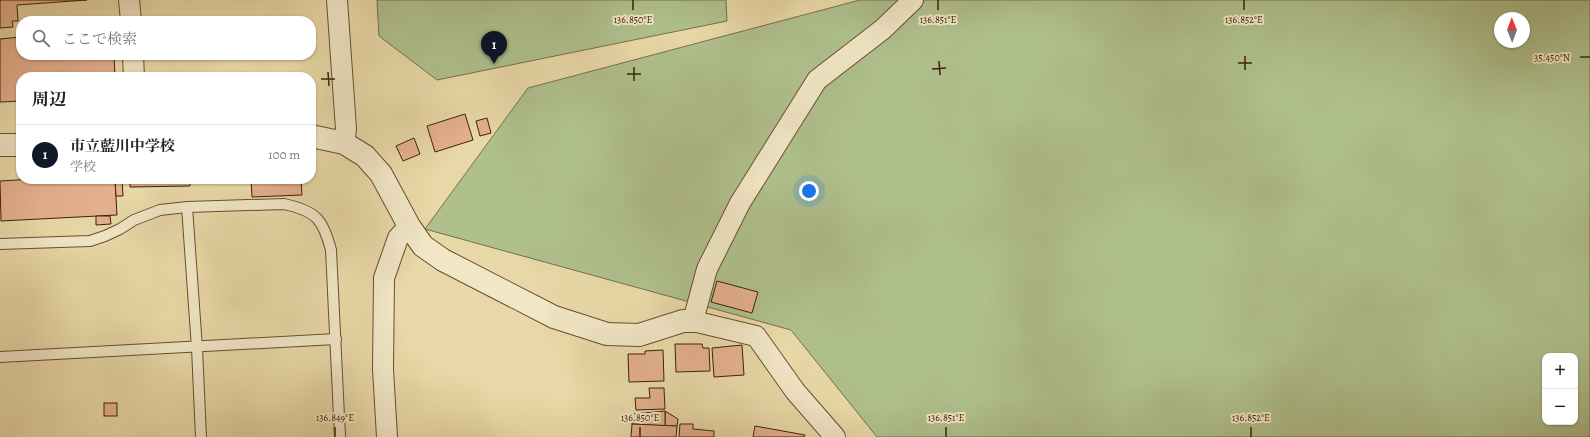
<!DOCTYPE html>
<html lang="ja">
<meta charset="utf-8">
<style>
:root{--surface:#fff;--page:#f2f2f2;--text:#202124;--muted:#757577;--line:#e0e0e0;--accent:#111827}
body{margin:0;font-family:Alegreya,"Noto Serif JP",serif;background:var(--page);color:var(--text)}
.controls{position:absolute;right:12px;bottom:12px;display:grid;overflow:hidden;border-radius:8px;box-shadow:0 1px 3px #0004}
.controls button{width:36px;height:36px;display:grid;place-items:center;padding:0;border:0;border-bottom:1px solid var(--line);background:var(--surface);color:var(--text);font:20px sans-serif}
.compass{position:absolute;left:1494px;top:12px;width:36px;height:36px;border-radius:50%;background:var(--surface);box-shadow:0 1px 3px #0004;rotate:359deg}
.you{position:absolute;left:809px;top:191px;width:14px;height:14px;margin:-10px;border:3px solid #fff;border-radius:50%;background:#1a73e8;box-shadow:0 0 0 6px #1a73e833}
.badge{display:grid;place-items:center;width:26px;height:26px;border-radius:50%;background:var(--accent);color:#fff;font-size:13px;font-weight:700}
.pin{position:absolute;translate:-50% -33px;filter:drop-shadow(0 1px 2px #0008)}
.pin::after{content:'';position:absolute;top:21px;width:14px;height:12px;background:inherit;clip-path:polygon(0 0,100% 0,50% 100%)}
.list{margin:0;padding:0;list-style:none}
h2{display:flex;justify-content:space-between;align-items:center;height:52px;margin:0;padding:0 16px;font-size:17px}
h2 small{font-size:13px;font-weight:400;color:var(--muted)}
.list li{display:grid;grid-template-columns:26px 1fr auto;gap:12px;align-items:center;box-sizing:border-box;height:60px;padding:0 16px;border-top:1px solid var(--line)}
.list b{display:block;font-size:15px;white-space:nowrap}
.list p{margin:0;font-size:13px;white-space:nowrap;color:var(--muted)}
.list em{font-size:13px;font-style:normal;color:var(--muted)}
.icon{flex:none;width:22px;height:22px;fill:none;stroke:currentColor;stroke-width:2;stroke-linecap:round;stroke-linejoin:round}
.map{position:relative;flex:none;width:1590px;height:437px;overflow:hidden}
.search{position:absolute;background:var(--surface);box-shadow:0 1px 3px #0004;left:16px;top:16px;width:300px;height:44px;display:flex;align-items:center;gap:10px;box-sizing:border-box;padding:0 14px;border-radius:16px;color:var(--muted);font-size:15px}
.panel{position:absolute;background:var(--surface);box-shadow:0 1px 3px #0004;left:16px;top:72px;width:300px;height:112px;border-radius:16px}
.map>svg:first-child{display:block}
.green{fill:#afc08d;stroke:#75704a;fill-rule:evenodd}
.building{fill:#e4b08d;stroke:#3b2108}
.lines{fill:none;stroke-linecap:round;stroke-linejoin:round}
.service-casing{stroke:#664f30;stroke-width:12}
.minor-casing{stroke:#664f30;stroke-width:22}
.tertiary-casing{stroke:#664f30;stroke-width:24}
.service{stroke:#f1e6c6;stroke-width:10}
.minor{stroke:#f1e6c6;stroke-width:20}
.tertiary{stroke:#f1e6c6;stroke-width:22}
.ticks{fill:none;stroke:#3b2108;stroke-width:1.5}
.ticks-label{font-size:10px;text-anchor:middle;fill:#3b2108;stroke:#f1e6c6;stroke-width:4;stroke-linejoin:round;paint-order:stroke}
</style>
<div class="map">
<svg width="1590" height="437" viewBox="0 0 1590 437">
<rect width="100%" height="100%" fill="#e9d8a7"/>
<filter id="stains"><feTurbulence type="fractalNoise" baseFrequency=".005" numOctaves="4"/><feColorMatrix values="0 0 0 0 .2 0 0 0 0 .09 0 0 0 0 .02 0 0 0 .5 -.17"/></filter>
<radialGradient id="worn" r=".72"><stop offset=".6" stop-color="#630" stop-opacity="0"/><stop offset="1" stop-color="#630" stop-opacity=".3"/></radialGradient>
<g class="green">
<path d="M377,0H726L727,21L437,80L379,36Z"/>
<path d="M860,0H1590V437H877L791,330L425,229L528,88ZM1500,18H1524V42H1500ZM1545,356H1575V422H1545Z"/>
</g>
<g class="building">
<path d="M0,0H87L17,5L18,21H12L13,27L0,28Z"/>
<path d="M21,37V55H114L115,77H21V101L0,102V39Z"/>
<path d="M465,114L473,140L435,152L427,126Z"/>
<path d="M487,118L491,133L480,136L476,121Z"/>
<path d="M414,138L420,154L403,161L396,146Z"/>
<path d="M34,179H115L117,215L1,221L0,181Z"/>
<path d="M130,179H190V186L130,187Z"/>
<path d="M251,179H301L302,195L252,197Z"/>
<path d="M115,180H122L123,196H116Z"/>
<path d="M96,216H110L111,224L96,225Z"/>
<path d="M717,281L758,292L752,313L711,302Z"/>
<path d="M675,344H702L703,348H709L710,371L676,372Z"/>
<path d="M742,345L744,375L714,377L712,348Z"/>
<path d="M663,350L664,381L629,382L628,354H645V351Z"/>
<path d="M649,388H664L665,409L636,410L635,398H650Z"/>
<rect x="104" y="403" width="13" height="13"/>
<path d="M665,411L678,419L677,426H665Z"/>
<path d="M665,411V426L632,424L633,414Z"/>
<path d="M632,424L677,426L676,437H631Z"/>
<path d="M680,424H693V429L714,431V437H679Z"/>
<path d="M755,426L805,435L804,437H753Z"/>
</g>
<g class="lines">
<g class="service-casing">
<g id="service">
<path d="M187,207L197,348L201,437"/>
<path d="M0,244L90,241L105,236L120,229L134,220L160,210L187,207L284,204C316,211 323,219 331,250L340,437"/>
<path d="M0,357L336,339"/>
</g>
</g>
<g class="minor-casing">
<g id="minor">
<path d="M129,0L131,21"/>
<path d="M337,0L346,129L344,143"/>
<path d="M133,55L134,77"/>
<path d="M387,437L383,369L384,278L398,238L409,226"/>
<path d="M835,437L795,391L756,336L693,321L707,269L740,203L817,80L883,29L913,0"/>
</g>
</g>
<g class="tertiary-casing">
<g id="tertiary">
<path d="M311,136L344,143L365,156L381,174L409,226L423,246L443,260L554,317L607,334L639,335L683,321H693"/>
<path d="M0,145H21"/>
</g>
</g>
<use href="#service" class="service"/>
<use href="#minor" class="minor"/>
<use href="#tertiary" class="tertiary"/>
</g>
<path class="ticks" d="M633,0V10M938,0V10M1244,0V10M1245,56V70M1580,57H1590M939,61L940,75M1238,63H1252M634,67V81M932,69L946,68M328,72L329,86M627,74H641M321,79H335M335,427V437M640,427V437M946,427V437M1251,427V437"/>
<g class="ticks-label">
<text x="633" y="23">136.850°E</text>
<text x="938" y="23">136.851°E</text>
<text x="1244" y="23">136.852°E</text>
<text x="1552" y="61">35.450°N</text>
<text x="335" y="421">136.849°E</text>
<text x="640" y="421">136.850°E</text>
<text x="946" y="421">136.851°E</text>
<text x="1251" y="421">136.852°E</text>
</g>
<rect width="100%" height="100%" filter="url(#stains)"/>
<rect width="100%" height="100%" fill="url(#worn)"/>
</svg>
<div class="controls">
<button>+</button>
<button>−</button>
</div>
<svg class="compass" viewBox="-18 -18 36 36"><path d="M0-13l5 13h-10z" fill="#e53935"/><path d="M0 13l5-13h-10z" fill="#757577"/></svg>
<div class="you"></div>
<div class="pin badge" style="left:494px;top:64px">1</div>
<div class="search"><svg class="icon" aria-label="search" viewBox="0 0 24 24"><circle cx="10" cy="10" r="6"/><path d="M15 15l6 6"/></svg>ここで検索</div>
<section class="panel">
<h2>周辺<small></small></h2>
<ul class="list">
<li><span class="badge">1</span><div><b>市立藍川中学校</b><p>学校</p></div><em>100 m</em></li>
</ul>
</section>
</div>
